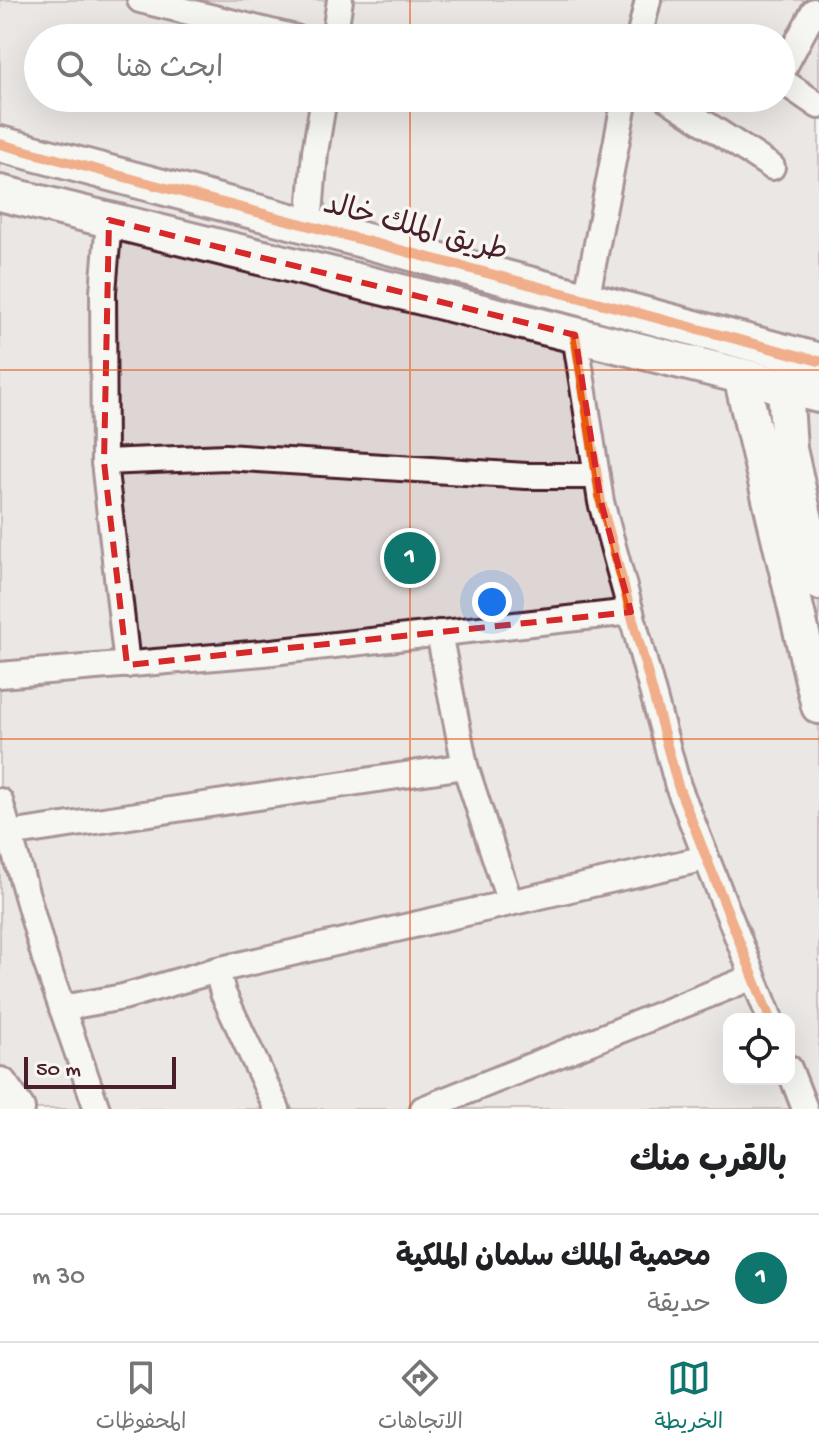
<!DOCTYPE html>
<html lang="ar">
<meta charset="utf-8">
<style>
:root{--surface:#fff;--page:#f6f6f6;--text:#202124;--muted:#757577;--line:#e0e0e0;--accent:#0f766e}
body{margin:0;font-family:"Gochi Hand","Playpen Sans Arabic",sans-serif;background:var(--page);color:var(--text);direction:rtl}
.controls{position:absolute;right:24px;bottom:24px;display:grid;overflow:hidden;border-radius:16px;box-shadow:0 8px 32px #0002}
.controls button{width:72px;height:72px;display:grid;place-items:center;padding:0;border:0;border-bottom:2px solid var(--line);background:var(--surface);color:var(--text);font:40px sans-serif}
.scale{position:absolute;left:24px;bottom:20px;width:152px;box-sizing:border-box;padding-left:8px;border:4px solid #4a1f2b;border-top:0;font-size:22px;line-height:28px;white-space:nowrap;color:#4a1f2b;-webkit-text-stroke:6px #f6f6f2;paint-order:stroke}
.you{position:absolute;left:492px;top:602px;width:28px;height:28px;margin:-20px;border:6px solid #fff;border-radius:50%;background:#1a73e8;box-shadow:0 0 0 12px #1a73e833}
.badge{display:grid;place-items:center;width:52px;height:52px;border-radius:50%;background:var(--accent);color:#fff;font-size:26px;font-weight:700}
.pin{position:absolute;translate:-50% -50%;border:4px solid #fff;box-shadow:0 2px 8px #0006}
.list{margin:0;padding:0;list-style:none}
h2{display:flex;justify-content:space-between;align-items:center;height:104px;margin:0;padding:0 32px;font-size:34px}
h2 small{font-size:26px;font-weight:400;color:var(--muted)}
.list li{display:grid;grid-template-columns:52px 1fr auto;gap:24px;align-items:center;box-sizing:border-box;height:128px;padding:0 32px;border-top:2px solid var(--line)}
.list b{display:block;font-size:30px;white-space:nowrap}
.list p{margin:0;font-size:26px;white-space:nowrap;color:var(--muted)}
.list em{font-size:26px;font-style:normal;color:var(--muted)}
.icon{flex:none;width:44px;height:44px;fill:none;stroke:currentColor;stroke-width:2;stroke-linecap:round;stroke-linejoin:round}
.map{position:relative;flex:none;width:819px;height:1109px;overflow:hidden;direction:ltr}
.search{position:absolute;background:var(--surface);box-shadow:0 8px 32px #0002;left:24px;right:24px;top:24px;height:88px;display:flex;align-items:center;gap:20px;box-sizing:border-box;padding:0 28px;border-radius:44px;color:var(--muted);font-size:30px}
.sheet{height:232px;background:var(--surface)}
nav{display:flex;justify-content:space-around;align-items:center;box-sizing:border-box;height:112px;border-top:2px solid var(--line);background:var(--surface);font-size:22px;color:var(--muted)}
nav a{display:grid;justify-items:center;gap:4px}
nav .on{color:var(--accent)}
.map>svg:first-child{display:block}
.green{fill:#ddd6d5;stroke:#947a80;stroke-width:2;fill-rule:evenodd}
.lines{fill:none;stroke-linecap:round;stroke-linejoin:round}
.street-casing{stroke:#4a1f2b;stroke-width:30}
.secondary-casing{stroke:#4a1f2b;stroke-width:40}
.street{stroke:#f6f6f2;stroke-width:24}
.secondary{stroke:#f6f6f2;stroke-width:34}
.cycleway-casing{stroke:#f6f6f2;stroke-width:15}
.cycleway{stroke:#e8590c;stroke-width:10}
.marked{fill:none;stroke:#d62828;stroke-width:6;stroke-dasharray:16 10;stroke-linejoin:round}
.grid{fill:none;stroke:#e8590c;stroke-width:2;stroke-opacity:0.55}
.labels{text-anchor:middle;dominant-baseline:central;stroke-width:7;stroke-linejoin:round;paint-order:stroke}
.street-label{font-size:30px;fill:#4a1f2b;stroke:#f6f6f2}
</style>
<div class="map">
<svg width="819" height="1109" viewBox="0 0 819 1109">
<rect width="100%" height="100%" fill="#f6f6f2"/>
<filter id="ink" filterUnits="userSpaceOnUse"><feTurbulence type="fractalNoise" baseFrequency=".0125" numOctaves="2"/><feDisplacementMap in="SourceGraphic" scale="16" xChannelSelector="R" yChannelSelector="G"/><feConvolveMatrix kernelMatrix="1 2 1 2 8 2 1 2 1" color-interpolation-filters="sRGB"/></filter>
<g filter="url(#ink)">
<path class="green" d="M0,0H819V1109H0ZM38,38H781V98H38ZM729,1019H789V1079H729Z"/>
<g class="lines">
<g class="street-casing">
<g id="street">
<path d="M140,0L296,38"/>
<path d="M334,38L340,0"/>
<path d="M639,38L648,0"/>
<path d="M781,73L814,11"/>
<path d="M781,80L819,106"/>
<path d="M666,98L772,167"/>
<path d="M109,220L103,292L104,462L127,665"/>
<path d="M309,227L315,152L324,98"/>
<path d="M586,301L625,98"/>
<path d="M575,335L601,502L678,786L770,1019"/>
<path d="M104,462L226,457L526,476H597"/>
<path d="M439,633L465,766L510,903"/>
<path d="M0,675L263,653L631,612"/>
<path d="M0,801L45,959L97,1109"/>
<path d="M9,834L465,766"/>
<path d="M217,970L223,993L277,1109"/>
<path d="M62,1008L123,997L217,970L706,858"/>
<path d="M789,1068L805,1109"/>
<path d="M423,1109L753,977"/>
</g>
</g>
<g class="secondary-casing">
<g id="secondary">
<path d="M0,144L819,361"/>
<path d="M0,193L819,395"/>
<path d="M741,376L819,706"/>
<path d="M785,386L789,449L819,582"/>
<path d="M0,1085L17,1109"/>
</g>
</g>
<use href="#street" class="street"/>
<use href="#secondary" class="secondary"/>
<g class="cycleway-casing">
<g id="cycleway">
<path d="M0,144L819,361"/>
<path d="M575,335L601,502L678,786L770,1019"/>
</g>
</g>
<use href="#cycleway" class="cycleway"/>
</g>
</g>
<path d="M0 0H819V1109H0ZM109,220L575,335L601,502L631,612L127,665L104,462Z" fill="#f6f6f2" fill-opacity=".55" fill-rule="evenodd"/>
<path class="marked" d="M109,220L575,335L601,502L631,612L127,665L104,462Z"/>
<path class="grid" d="M410,0V38M410,98V1109M0,370H819M0,739H819"/>
<g class="labels">
<g class="street-label">
<text transform="translate(415 230) rotate(15)">طريق الملك خالد</text>
</g>
</g>
</svg>
<div class="controls">
<button><svg class="icon" aria-label="locate" viewBox="0 0 24 24"><circle cx="12" cy="12" r="6"/><path d="M12 2v4M12 18v4M2 12h4M18 12h4"/></svg></button>
</div>
<div class="scale">50 m</div>
<div class="you"></div>
<div class="pin badge" style="left:410px;top:558px">1</div>
<div class="search"><svg class="icon" aria-label="search" viewBox="0 0 24 24"><circle cx="10" cy="10" r="6"/><path d="M15 15l6 6"/></svg>ابحث هنا</div>
</div>
<section class="sheet">
<h2>بالقرب منك<small></small></h2>
<ul class="list">
<li><span class="badge">1</span><div><b>محمية الملك سلمان الملكية</b><p>حديقة</p></div><em>30 m</em></li>
</ul>
</section>
<nav>
<a class="on"><svg class="icon" aria-label="map" viewBox="0 0 24 24"><path d="M3 6l6-2 6 2 6-2v14l-6 2-6-2-6 2zM9 4v14M15 6v14"/></svg>الخريطة</a>
<a><svg class="icon" aria-label="directions" viewBox="0 0 24 24"><path d="M12 3l9 9-9 9-9-9zM9 14v-3h6M13 9l2 2-2 2"/></svg>الاتجاهات</a>
<a><svg class="icon" aria-label="saved" viewBox="0 0 24 24"><path d="M7 4h10v16l-5-4-5 4z"/></svg>المحفوظات</a>
</nav>
